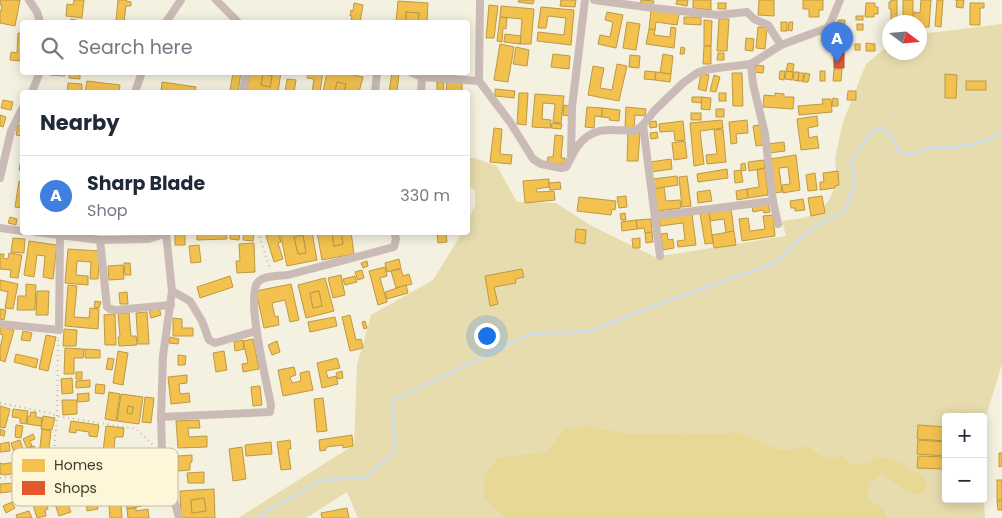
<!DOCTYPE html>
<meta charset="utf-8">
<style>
:root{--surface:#fff;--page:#f2f2f3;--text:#1f2937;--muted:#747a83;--line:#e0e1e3;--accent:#db2777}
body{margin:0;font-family:Poppins,sans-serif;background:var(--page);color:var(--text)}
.controls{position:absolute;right:15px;bottom:15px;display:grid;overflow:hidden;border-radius:5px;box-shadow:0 2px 12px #0003}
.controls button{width:45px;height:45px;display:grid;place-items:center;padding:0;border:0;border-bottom:1px solid var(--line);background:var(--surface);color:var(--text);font:25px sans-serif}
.compass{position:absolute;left:882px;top:15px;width:45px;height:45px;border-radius:50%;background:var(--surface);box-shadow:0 2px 12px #0003;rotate:106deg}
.you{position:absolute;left:486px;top:335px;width:18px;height:18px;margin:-12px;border:4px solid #fff;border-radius:50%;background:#1a73e8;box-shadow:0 0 0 8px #1a73e833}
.badge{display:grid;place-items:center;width:32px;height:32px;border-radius:50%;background:var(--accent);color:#fff;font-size:16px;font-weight:700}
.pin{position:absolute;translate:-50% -41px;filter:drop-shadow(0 1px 2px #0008)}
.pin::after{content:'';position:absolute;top:26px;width:18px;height:15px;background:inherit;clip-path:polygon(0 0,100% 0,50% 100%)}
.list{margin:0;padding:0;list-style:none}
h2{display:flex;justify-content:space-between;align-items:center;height:65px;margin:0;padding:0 20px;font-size:21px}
h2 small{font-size:16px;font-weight:400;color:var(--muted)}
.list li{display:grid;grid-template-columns:32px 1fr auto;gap:15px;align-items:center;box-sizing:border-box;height:80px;padding:0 20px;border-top:1px solid var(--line)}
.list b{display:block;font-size:19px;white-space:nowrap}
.list p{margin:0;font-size:16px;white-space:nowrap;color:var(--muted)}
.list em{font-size:16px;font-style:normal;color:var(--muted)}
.icon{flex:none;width:28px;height:28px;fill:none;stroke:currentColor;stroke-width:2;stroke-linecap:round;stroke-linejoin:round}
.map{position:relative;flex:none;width:1002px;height:518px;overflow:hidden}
.search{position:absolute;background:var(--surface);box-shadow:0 2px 12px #0003;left:20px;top:20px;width:450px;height:55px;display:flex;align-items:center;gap:12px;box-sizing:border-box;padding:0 18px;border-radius:5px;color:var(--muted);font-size:19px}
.panel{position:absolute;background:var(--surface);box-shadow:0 2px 12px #0003;left:20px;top:90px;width:450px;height:145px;border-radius:5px}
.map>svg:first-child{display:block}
.green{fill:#e6dcae}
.forest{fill:#e7d896}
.homes{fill:#f2c14e;stroke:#bc9945;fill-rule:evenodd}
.shops{fill:#e4572e;stroke:#b24f2f}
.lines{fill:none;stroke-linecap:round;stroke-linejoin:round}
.stream{stroke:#cddded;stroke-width:2.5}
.path{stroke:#c2b8b1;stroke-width:2;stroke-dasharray:1 4;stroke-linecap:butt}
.minor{stroke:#cabbb6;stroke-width:8}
.key{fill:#fdf6d8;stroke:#c4bea6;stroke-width:1}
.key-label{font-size:14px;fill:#3f3c31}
</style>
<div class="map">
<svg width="1002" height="518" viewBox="0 0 1002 518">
<rect width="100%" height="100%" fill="#f5f1e0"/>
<path class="green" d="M1002,24V364L983,426V417H946V499H983V485L985,518H358L347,492L306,518H238L354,445L357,365L371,315L433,280L462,233L468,232V221L475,205V190L468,186V158H474L497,166L517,202L556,203L590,225L655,257L786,236L782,221L803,218L820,212L829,200L837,183L835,158L843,122L866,64L889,45L890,52H920V34Z"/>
<path class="forest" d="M589,427L623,433L656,435L685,433L713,435L737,432L779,450H792L806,446L827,460L841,456L852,465L869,463L877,458L894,460L923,476L927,488L917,495L903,489L882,474L868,483V500L883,508L887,518H505L485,499L484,476L498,458L548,452L564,429Z"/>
<g class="homes">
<path d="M0,0H20L15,26L0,23V11H1L2,5H0Z"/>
<path d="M74,0H84L82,18L66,16L67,4L73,5Z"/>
<path d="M118,0H127L126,1L131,2V6H126L124,22L116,21Z"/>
<path d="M519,0H534L533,4L518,2Z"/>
<path d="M561,0H576L575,7L560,6Z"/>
<path d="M641,0L654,1L652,8L640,5Z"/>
<path d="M677,0H688L687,6L676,4Z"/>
<path d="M693,0H711V10L693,8Z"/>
<path d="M759,0H774V16L758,15Z"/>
<path d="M803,0H823V10H819V17H809V9H803Z"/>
<path d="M891,0H897V20H891V9H889V2H891Z"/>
<path d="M903,0H913V19L903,20Z"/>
<path d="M921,0H931L929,27H920V22H914V12L920,13Z"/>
<path d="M937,0H943L941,27L935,26Z"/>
<path d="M955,0H964L963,8L956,7L957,0Z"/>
<path d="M398,1L428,3L427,22H418L419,13L406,12V22H396Z"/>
<path d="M354,3L363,5L360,22H351L352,16H350L351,10L353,11Z"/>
<rect x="718" y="3" width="8" height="6"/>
<path d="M866,3H875V7H878V14H874V17H865Z"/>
<path d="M970,3H984V8H980V25H970Z"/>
<path d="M489,5L498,6L494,38H486Z"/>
<path d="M501,6L534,9L531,44H520L522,19L500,17Z"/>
<path d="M541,7L574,10L571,45L537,41L538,32L564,35L566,18L548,16L546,28H538Z"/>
<path d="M651,10L679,14L677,25L656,22L655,30L649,29Z"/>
<path d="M406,12L419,13L418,22H406Z"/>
<path d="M607,12L623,15L616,48L598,44L600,35L610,37L613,22L605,20Z"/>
<rect x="856" y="16" width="7" height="4"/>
<path d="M500,17L507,18L506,29L503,28L502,42L497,41Z"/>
<path d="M684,17H701V25L684,24Z"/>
<path d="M71,19L86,22H70Z"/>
<path d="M719,19H729L727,51H717Z"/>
<path d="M704,20L712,21L711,46H704Z"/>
<path d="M838,20H845L844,37H837Z"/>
<path d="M627,22L640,24L636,50L623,48Z"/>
<rect x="781" y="22" width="6" height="9"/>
<path d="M789,22H793L792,31L788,30Z"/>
<rect x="857" y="24" width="6" height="6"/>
<path d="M671,27L676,28L674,48L646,44L649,29L655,30L654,35L670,37Z"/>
<path d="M758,27L767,28L765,49L756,48Z"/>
<path d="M18,33L22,34V61L10,60L11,52L17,53Z"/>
<path d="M505,34L521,36L520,44L504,42Z"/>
<path d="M746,38L754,39L753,51L745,50Z"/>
<path d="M837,38H844L843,51L836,50Z"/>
<path d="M866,43L875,44V51H866Z"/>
<path d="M500,44L514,47L508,82L494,80Z"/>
<rect x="855" y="44" width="5" height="6"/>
<path d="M704,46H711V64H703Z"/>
<path d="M516,47L529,50L527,66L513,64Z"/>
<path d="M681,47L685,48L684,54H680Z"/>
<path d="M718,53H724V60H717Z"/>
<path d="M553,54L570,56L569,69L551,67Z"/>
<path d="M663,54L673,56L671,74L660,73Z"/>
<path d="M630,55L640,56L639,68L629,67Z"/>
<path d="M788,63L794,64L793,72L786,71Z"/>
<path d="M617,64L627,66L619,101L588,95L593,66L604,68L600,88L612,90Z"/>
<path d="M756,65L764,66L763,73L754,72Z"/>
<path d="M834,69H842L841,81H833Z"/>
<path d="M645,71L656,72L655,80L644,79Z"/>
<path d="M780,71H785L784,80L779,79Z"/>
<path d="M786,71L793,72L792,80L785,79Z"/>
<rect x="820" y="71" width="5" height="10"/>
<path d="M49,72H65V76L49,75Z"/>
<path d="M69,72H80V79L69,78Z"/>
<path d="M233,72H241L238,92L230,91Z"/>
<path d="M250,72H281L278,92H246ZM263,74L272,76L270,87L261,85Z"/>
<path d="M308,72H323L320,92H312L314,79L307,78Z"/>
<path d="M327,72H339L363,77L359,92H348H349L344,91L346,84L337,82L335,92H323Z"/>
<path d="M435,72H456V75L435,74Z"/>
<path d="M656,72L671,74L670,82L655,80Z"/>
<path d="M794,72H799L798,81L793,80Z"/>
<path d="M392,73L399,74L397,92H389Z"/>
<path d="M701,73L709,75L706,91L698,89Z"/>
<path d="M732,73H742L743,106H733Z"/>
<path d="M799,73H804L803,81H798Z"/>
<path d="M805,73L810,74L808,82H803Z"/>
<path d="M263,74L272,76L270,87L261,85Z"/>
<path d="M945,74L957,75L956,98H945Z"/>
<path d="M714,75L720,77L716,92L710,91Z"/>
<path d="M287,79L296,80L294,92H285Z"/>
<path d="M87,81L120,85L119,92H85Z"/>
<path d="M447,81L462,83V91L446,90Z"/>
<rect x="966" y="81" width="20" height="9"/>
<path d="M162,82L196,87L195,92H161Z"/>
<path d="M337,82L346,84L344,91L349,92H335Z"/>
<path d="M437,82H444L443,91L437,90Z"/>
<path d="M68,83L82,84V92H67Z"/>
<path d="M495,89L515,91L514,98L495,96Z"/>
<path d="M848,91H856V100H847Z"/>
<path d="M519,93H528L526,125L517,124Z"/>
<rect x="719" y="93" width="7" height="8"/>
<path d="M775,93L784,94V97H794L793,109L763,107L764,95L775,96Z"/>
<path d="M535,94L564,96L561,123L553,122L555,104L543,103L542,119L551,120L550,128L532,127Z"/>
<path d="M692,97H702V103L692,102Z"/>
<path d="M702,97L711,98L710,110L701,109Z"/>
<path d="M833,98L838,99V106H832Z"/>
<path d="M822,99H831L832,112L799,115L798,106L823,104Z"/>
<path d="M3,100L13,102L11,110L1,108Z"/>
<path d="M564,105L569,106V116L563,115Z"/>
<path d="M587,107L602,108V117L595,116L594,128L585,127Z"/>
<path d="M626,107L646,109L645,116L635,115L634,128L625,127Z"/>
<path d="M602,108L620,110L619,121L609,120L610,118L602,117Z"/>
<rect x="716" y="109" width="8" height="8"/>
<rect x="691" y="113" width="10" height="7"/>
<path d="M0,115L6,117L3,127L0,126Z"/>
<path d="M817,116L818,126L808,128L809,138L817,136L819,148L801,150L797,119Z"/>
<path d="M722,120L723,128L700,131L704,164L694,166L690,123Z"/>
<path d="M747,120L748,133L736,134L737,143L731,144L729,122Z"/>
<path d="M656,121L657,127L650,128L649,122Z"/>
<path d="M683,121L685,140L675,141L674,131L660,132L659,124Z"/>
<path d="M552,123L562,124L561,129L551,128Z"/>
<path d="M18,125L22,126V136L16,135Z"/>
<path d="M760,125L763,145L756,146L753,126Z"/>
<path d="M494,128L502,129L500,154L512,155L511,164L490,162Z"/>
<path d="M723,129L726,162L707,164L706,155L717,154L714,130Z"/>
<path d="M628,132L640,133L638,161H627Z"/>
<path d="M657,132L658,138L651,139L650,133Z"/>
<path d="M555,135L563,136L561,158H565V164L547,163L548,157H553Z"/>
<path d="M685,141L687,158L674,160L672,143Z"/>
<path d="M784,142L785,151L769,153L768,144Z"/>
<path d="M796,155L800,190L783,193L782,185L790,184L788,167L779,168L782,192L774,193L770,159Z"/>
<path d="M671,159L672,169L651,172L650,162Z"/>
<path d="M21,160H22V171L19,170Z"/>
<path d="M764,160L765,168L749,171L748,162Z"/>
<path d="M745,163L746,170L741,171V164Z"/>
<path d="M765,168L768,195L748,198L747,189L759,187L757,170Z"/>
<path d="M727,169L728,178L698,182L697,174Z"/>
<path d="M741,170L743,182L735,183L734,171Z"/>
<path d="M838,171L839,185L835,186V188L820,190V182H824L823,173Z"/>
<path d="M815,173L817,190L808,191L806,175Z"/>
<path d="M677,176L678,185L654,189L653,179Z"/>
<path d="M687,176L691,206L682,207L679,177Z"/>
<path d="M549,179V187L536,189L537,192L554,191L555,200L525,203L523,181Z"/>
<path d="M19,181L22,182V208L15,207Z"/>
<path d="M560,182L561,189L550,190L549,183Z"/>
<path d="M664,187L666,201L680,200L681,208L657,211L654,189Z"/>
<path d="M747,189L748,198L737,200L736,191Z"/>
<path d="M710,190L712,201L698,203L697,192Z"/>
<path d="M626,196L627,207L619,208L617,197Z"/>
<path d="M822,196L825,213L811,216L808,198Z"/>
<path d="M579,197L616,201L615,210L612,209L611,215L577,211Z"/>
<path d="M803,199L805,210L795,211V208H791L790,201Z"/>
<path d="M768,203L770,212L764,213L763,210L753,212L752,206Z"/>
<path d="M731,209L734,231L726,233L724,219L710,221L709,212Z"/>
<path d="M709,212L713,243L705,244L700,213Z"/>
<path d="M625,213L626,220H621L620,214Z"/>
<path d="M692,214L696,245L678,247L677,241L685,240L683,223L660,226L659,218Z"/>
<path d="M773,215L775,236L742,241L739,219L748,218L750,231L765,229L763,216Z"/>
<path d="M10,217L17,219L16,225L8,223Z"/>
<path d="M651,219L652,232L645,233L644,228L637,229L636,220Z"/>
<path d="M636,220L637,229L622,231L621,222Z"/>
<path d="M576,229L586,230L585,244L575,242Z"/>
<path d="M734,231L736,245L714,248L712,235Z"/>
<rect x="175" y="232" width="10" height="13"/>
<path d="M197,232H226L227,239L197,240Z"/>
<path d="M230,232H240L239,240L230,239Z"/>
<path d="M244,232L254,233L253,241L243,240Z"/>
<path d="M278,232L281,242L278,243L283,259L274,262L266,236Z"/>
<path d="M280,232H312L317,260L287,266ZM303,235L306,253L298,254L294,237Z"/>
<path d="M317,232H332L334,246L343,244L341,232H351L354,254L322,260Z"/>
<path d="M332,232H341L343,244L334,246Z"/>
<path d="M437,232H446L447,242L438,243Z"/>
<path d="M652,232L653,242L646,243L645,233Z"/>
<path d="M667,233L668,240L673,239L674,248L663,250L661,234Z"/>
<path d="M303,235L306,253L298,254L294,237Z"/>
<path d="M13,238L25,239L24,253L11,252Z"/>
<path d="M640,238V248H633L632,239Z"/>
<path d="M29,241L57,245L53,279L43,277L45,256L37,255L34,277L24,275Z"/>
<path d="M254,243L255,272L237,273L236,261H240L239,244Z"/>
<path d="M199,245L201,262L191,263L189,246Z"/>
<path d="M68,249L100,251L98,279H90L91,262L77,261L76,275L88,276V285L65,283Z"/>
<path d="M9,253L22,255L18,278L10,277L11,270L0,269V254H4L3,258L8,259Z"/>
<path d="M399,259L401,268L387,272L385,263Z"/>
<path d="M367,261L368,266L363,268L361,263Z"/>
<path d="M124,263H130L131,275H125Z"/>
<path d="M123,265L124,279L109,280L108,266Z"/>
<path d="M385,267L387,276L380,278L387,302L378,305L369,271Z"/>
<path d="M401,269L403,276L409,274L412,284L396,288L391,271Z"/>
<path d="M522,269L524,277L515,279L516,283L494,287L498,304L490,306L485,276Z"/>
<path d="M362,270L364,278L358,280L355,272Z"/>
<path d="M341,275L345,295L333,298L328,278Z"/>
<path d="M230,276L233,287L200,298L197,287Z"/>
<path d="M355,276L357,282L345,285L343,279Z"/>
<path d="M325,278L334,311L306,318L298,285ZM319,291L322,306L313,308L310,293Z"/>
<path d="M0,280L18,284L13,309L5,308L8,292L0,290Z"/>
<path d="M26,284L36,285L35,310H17L18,296H26Z"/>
<path d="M291,284L299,320L290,322L285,300L272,303L275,317L278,316L279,325L264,328L256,291Z"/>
<path d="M68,285L77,286L74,317L89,318L90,308L99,309L98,329L65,326Z"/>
<path d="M406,285L408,293L387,299L385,292Z"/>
<path d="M37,291H49L48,315H36Z"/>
<path d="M319,291L322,306L313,308L310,293Z"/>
<path d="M127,292L128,304H120L119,293Z"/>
<path d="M95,301L101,302L99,308L94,307Z"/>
<path d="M159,307L161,315L151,318L149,309Z"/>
<path d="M0,309L6,310L4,320L0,319Z"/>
<path d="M147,312L149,344H138L136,313Z"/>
<path d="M118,313H129L131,336H136L137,345L119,346L118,337H120Z"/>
<path d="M115,314L116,345H105L104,315Z"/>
<path d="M350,315L356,340L361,339L363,348L350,351L342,317Z"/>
<path d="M335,317L337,326L310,332L308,322Z"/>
<path d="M173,318L182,319V328H193V336H173Z"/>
<path d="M365,321L367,328L364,329L362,322Z"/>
<path d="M0,326L14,330L5,362L0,360V348L3,335L0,334Z"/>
<path d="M64,329L77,330L76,346H63Z"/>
<path d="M23,331L32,333L30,341L21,340Z"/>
<path d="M46,335L56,337L48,371L39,369Z"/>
<path d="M170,337L179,339L178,344L169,343Z"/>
<path d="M253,339L259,369L243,372L242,364L248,363L243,341Z"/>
<path d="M243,340L244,349L235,351L234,342Z"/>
<path d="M277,341L280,352L272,355L268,345Z"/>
<path d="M65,348L84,349L83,358H74V374H64Z"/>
<path d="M85,349L100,350V358H85Z"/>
<path d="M118,351L128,353L123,385L113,383Z"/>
<path d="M224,351L227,370L216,372L213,353Z"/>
<path d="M16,354L38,359L36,368L14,362Z"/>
<path d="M178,355L186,356L185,365H178Z"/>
<path d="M108,358L114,359L112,370L106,369Z"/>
<path d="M337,358L340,368L326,371L328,378L336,376L338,384L322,388L317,363Z"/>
<path d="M294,367L296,375L290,377L292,383L301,381L300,373L309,371L313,390L283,396L278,370Z"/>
<path d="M342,371L343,378L338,379L336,373Z"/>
<rect x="76" y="372" width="6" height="7"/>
<path d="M187,375V383L179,384L180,394L189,393L190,402L171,404L168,377Z"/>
<path d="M72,378L73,393L62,394L61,379Z"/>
<path d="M90,380V387L76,388V381Z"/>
<path d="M96,384L105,385L104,394L95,393Z"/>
<path d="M260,386L262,405L253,406L251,387Z"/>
<path d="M109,392L120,394L116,421L105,419Z"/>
<path d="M89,393V401L78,402L77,394Z"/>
<path d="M121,394L143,397L139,424L117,421ZM128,406L133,407L132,414L127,413Z"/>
<path d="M145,397L154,398L151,423L142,422Z"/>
<path d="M323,398L327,431L317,432L314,399Z"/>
<path d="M62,400H77V414L63,415Z"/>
<path d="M0,406L10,409L5,428L0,427Z"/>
<path d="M128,406L133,407L132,414L127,413Z"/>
<path d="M13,409L28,411L26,424L20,423V418L12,417Z"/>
<path d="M31,412H36V417L42,418L41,426L27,424L28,416H30Z"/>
<path d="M43,416L55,418L52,430L41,429Z"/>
<path d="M199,420L200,428H188L189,437L207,436V447L178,448L176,421Z"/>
<path d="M71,421L99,425L97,437L89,436V432L76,430V433L69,432Z"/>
<path d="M16,425L23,426L21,438L15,437Z"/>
<path d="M918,425L946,427V441L917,439Z"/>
<path d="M106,426L124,428L123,437H115L114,451L134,453L133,463L102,460Z"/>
<path d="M0,429L5,431L4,436L0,435Z"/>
<path d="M42,429L51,431L48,457L39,456Z"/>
<path d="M33,434L35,439L30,441L32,446L27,448L23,439Z"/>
<path d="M352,435L353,446L343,448V445L326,447V450L320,451L319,440Z"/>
<path d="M20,440L29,468L20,471L11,443Z"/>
<path d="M290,440L291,449H288L291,469L281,470L277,442Z"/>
<path d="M918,440L946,442V456L917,454Z"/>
<path d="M9,442L10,451L0,452V444Z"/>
<path d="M271,442L272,454L246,456L245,445Z"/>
<path d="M34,446L36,452L26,455L25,450Z"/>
<path d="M242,447L246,479L233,481L229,449Z"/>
<path d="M999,453H1002V466L999,467Z"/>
<path d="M192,455V462L190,463V470L178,471V456Z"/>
<path d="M918,456L946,457V469L917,468Z"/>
<path d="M16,462L17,473L5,475L0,474V463L3,464Z"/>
<path d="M204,472V483H188L187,473Z"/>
<rect x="997" y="480" width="5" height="20"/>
<path d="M15,483L16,491L0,493V484Z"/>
<path d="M118,484L119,494L96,496L98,509L87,511L85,487Z"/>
<path d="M61,486L71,512L59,516L54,501L51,502L47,491Z"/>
<path d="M214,489L215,518H181L180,491ZM204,498L206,511L192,513L191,500Z"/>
<path d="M44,495L48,509L45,510L46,516L37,518L31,498Z"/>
<path d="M141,498L142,506L127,509L125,500Z"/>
<path d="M204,498L206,511L192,513L191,500Z"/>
<path d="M997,501H1002V510H998Z"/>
<path d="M12,502L15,508L6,513L3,506Z"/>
<path d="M121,504L122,518H110L109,506Z"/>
<path d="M136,508V511L148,509L149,518H128L127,509Z"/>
<path d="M347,508L349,518H322L321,513Z"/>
<path d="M29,511L32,518H17L16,515Z"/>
</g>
<path class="shops" d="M836,51H844V68H834V55H836Z"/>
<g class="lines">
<path class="stream" d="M256,518L321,480L365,478L395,451L392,401L530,334L591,331L653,306L775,263L799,239L821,223L845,211L855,183L851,161L870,134L881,127L893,139L898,151L906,155L930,148L958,147L986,141L1002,132"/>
<g class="path">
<path d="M258,232L270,269"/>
<path d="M0,403L50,413L57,416L136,429L153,445"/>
<path d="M54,453L63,472L84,484L120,481L141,465L154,457"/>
<path d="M0,478L23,476L47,464L54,453L57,416L58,339"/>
</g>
<g class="minor">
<path d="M29,0L37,12L40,22"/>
<path d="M216,0L238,22"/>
<path d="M480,0L479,81L510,122L533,159L541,164L561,168L566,167C570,161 573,153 577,147C592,125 612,130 635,131L643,125L654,111L683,83L697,73L705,70L718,68L751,64L781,45L827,28L831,22L840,0"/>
<path d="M594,0L653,8L718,15L747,12L754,19L768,25L781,45"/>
<path d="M166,22L181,0"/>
<path d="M751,64L753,84L765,134L773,201L778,224"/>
<path d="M410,72L422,77L479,81"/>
<path d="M32,92L40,72"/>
<path d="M135,92L142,72"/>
<path d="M243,92L246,72"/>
<path d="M375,92L377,72"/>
<path d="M421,92L422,77"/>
<path d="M643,125L660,256"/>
<path d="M571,156L572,107L585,0"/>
<path d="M0,178L11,131L22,109"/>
<path d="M655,216L773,201"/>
<path d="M0,228L22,231"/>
<path d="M35,232L100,240L149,239L166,233L172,291L163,356L161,417L162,453L179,518"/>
<path d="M100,240L107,307L110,309L116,310L171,305"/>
<path d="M172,291L190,301L202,321L209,340L215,343L256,331"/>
<path d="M0,324L59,330L60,236"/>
<path d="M161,417L270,412L271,405C267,384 245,296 258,282C264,275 280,276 288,275L394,247L396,239L394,232"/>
</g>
</g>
<rect x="12" y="448" width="166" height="58" rx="8" class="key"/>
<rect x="22" y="459" width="23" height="13" fill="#f2c14e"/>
<rect x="22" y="481" width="23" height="14" fill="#e4572e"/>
<g class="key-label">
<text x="54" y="470">Homes</text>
<text x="54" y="493">Shops</text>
</g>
</svg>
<div class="controls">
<button>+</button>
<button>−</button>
</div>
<svg class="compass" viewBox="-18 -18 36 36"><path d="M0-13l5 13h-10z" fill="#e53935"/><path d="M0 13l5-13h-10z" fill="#747a83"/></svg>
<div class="you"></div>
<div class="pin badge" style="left:837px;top:63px;background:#3f7fe0">A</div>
<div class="search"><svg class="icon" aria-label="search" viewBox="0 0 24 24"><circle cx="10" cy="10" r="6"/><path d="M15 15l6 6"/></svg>Search here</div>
<section class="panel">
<h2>Nearby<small></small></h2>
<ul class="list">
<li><span class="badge" style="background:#3f7fe0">A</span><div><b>Sharp Blade</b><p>Shop</p></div><em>330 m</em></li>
</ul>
</section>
</div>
